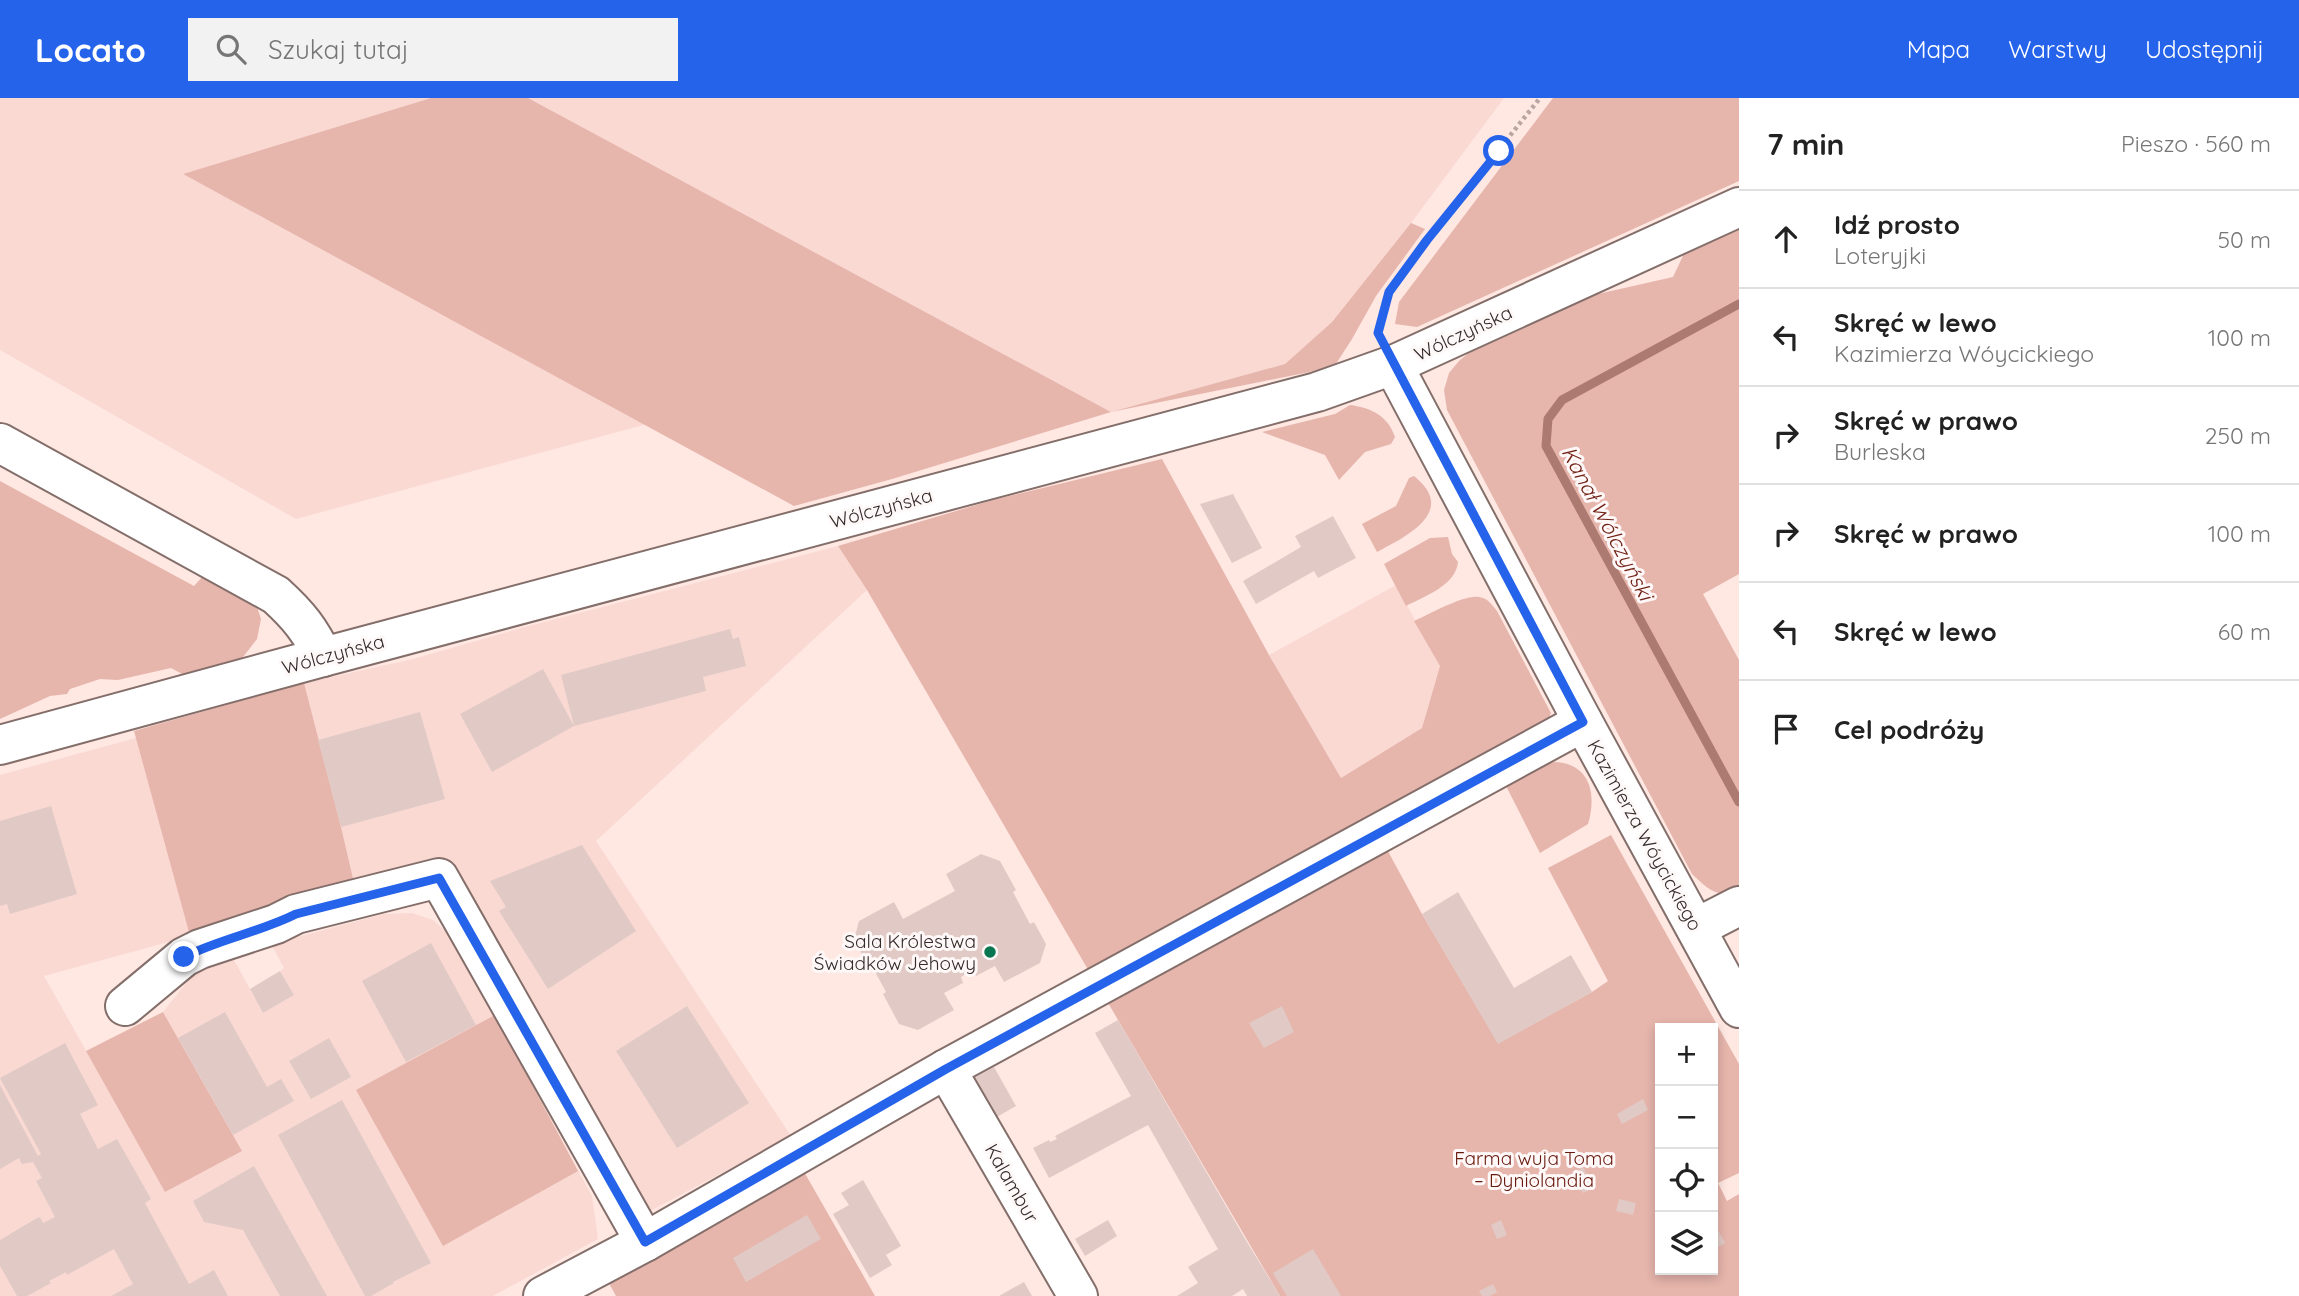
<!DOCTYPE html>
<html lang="pl">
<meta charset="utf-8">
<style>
:root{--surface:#fff;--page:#f2f2f2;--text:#222;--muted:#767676;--line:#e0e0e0;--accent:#2563eb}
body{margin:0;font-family:Quicksand,sans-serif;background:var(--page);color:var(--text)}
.controls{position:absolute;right:21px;bottom:21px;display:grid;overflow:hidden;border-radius:0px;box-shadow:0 4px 10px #0003}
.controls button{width:63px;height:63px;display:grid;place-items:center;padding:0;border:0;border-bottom:2px solid var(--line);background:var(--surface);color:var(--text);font:35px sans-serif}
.stop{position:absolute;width:21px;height:21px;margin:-16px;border:5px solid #2563eb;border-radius:50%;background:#fff}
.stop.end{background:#2563eb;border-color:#fff;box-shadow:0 2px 7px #0008}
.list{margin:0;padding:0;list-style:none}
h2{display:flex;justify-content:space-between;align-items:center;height:91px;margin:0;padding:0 28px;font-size:30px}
h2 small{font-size:23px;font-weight:400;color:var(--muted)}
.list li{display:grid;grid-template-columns:46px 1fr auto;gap:21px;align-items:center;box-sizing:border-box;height:98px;padding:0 28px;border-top:2px solid var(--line)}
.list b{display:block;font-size:26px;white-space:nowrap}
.list p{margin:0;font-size:23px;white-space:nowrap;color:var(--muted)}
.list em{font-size:23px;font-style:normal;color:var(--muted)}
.icon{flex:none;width:38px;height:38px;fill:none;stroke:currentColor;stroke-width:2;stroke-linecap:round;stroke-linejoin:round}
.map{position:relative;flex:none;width:1739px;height:1198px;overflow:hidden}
header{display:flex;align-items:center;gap:42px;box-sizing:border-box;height:98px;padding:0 35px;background:var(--accent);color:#fff}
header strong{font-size:33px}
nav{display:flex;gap:38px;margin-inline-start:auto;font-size:24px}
.search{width:490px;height:63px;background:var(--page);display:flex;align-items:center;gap:18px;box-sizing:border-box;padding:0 24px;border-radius:0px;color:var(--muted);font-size:26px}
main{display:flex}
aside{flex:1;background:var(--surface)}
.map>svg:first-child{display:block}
.built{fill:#fad9d3}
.green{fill:#e6b5ac;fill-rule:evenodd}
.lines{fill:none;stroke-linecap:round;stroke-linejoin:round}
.stream{stroke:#ac7a70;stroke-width:9}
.building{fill:#e1cac5}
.minor-casing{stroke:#836e6a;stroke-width:42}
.path{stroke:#b9a6a2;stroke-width:4.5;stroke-dasharray:3.5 3.5;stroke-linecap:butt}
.minor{stroke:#fff;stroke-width:38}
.route{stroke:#2563eb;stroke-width:9}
.poi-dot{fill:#087650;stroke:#fef9f8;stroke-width:2.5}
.labels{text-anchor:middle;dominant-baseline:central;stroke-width:6;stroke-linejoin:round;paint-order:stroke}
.street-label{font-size:19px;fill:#352c2a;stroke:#fef9f8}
.poi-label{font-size:19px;fill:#352c2a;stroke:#fef9f8;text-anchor:end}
.park-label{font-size:19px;fill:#68190e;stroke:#fef9f8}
.water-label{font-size:21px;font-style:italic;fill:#712116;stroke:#fef9f8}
</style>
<header>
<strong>Locato</strong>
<div class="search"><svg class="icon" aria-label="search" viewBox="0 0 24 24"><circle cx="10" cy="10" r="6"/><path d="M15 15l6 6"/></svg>Szukaj tutaj</div>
<nav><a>Mapa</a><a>Warstwy</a><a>Udostępnij</a></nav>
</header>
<main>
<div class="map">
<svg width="1739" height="1198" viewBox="0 0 1739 1198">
<rect width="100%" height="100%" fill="#ffe7e2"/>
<g class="built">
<path d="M0,0H431L183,76L647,326L296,421L0,252Z"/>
<path d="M528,0H1504L1411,125L1332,224L1285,266L1111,314Z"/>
<path d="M838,448L867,492L596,743L791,1038L637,1120L448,768L355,789L341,729L300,586L413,561L521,530Z"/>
<path d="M1396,487L1440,568L1422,630L1341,680L1269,557Z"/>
<path d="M136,640L190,838L44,878L165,1093L242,1053L163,914L187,884L200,870L232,858L263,915L294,897L280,873L284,870L271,846L384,816L412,815L433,822L453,840L592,1098L598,1141L493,1198H0V677Z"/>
</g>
<g class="green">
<path d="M431,0H528L1111,314L1285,266L1332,224L1411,125L1425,131L1376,198L1352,241L1334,269L1111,314L892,381L794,408L183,76Z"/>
<path d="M1553,0H1739V83L1417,229L1395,226L1399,204Z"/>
<path d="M1739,123V476L1703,496L1739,562V791C1717,802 1707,790 1692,776L1447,312L1444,292L1449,275L1459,263L1482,244L1589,198L1673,179L1689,145Z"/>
<path d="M1350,307C1372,310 1388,318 1395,339L1391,346L1365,354L1339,382L1325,357L1262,334L1335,316Z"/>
<path d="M1162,361L1269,557L1341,680L1422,630L1440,568L1414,523C1431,516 1462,497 1479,499C1488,500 1492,507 1497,513L1551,615L1546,627L1090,875L867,492L838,448L993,402Z"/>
<path d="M1414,378C1458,413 1407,438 1377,454L1362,426L1396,408L1409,380Z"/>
<path d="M0,383L194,488L204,477L255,503L261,521L257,541L240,563L186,578L171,570L118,582L100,581L70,591L67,596L50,598L0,621Z"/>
<path d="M1448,439L1452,456L1458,464C1456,487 1425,498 1406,508L1384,466L1430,440Z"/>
<path d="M304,585L341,729L355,789L190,838L134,633Z"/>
<path d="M1554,664C1590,665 1597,696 1588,726L1540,755L1502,680Z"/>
<path d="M1611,737L1739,966V1075L1718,1085L1727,1103L1739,1096V1198H1280L1104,898L1383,744L1422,816L1498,945L1592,894L1608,883L1548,770ZM1660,930H1713V1172H1660Z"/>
<path d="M163,914L242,1053L165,1094L86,953Z"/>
<path d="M495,917L578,1073L443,1148L356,992Z"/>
<path d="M799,1065L875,1198H616L604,1176Z"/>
</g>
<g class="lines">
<path class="stream" d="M1739,206L1562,302L1548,321L1546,348L1739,704"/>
</g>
<g class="building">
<path d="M1233,396L1262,450L1232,465L1200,406Z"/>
<path d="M1333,418L1356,460L1318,480L1314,473L1256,506L1243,483L1301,449L1295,438Z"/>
<path d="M730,531L733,541L739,539L746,568L703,579L706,593L574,628L561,577Z"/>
<path d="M543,571L574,628L492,674L460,616Z"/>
<path d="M420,614L445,701L341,729L318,642Z"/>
<path d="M51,708L77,796L10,816L7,806L0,808V723Z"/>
<path d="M582,747L636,833L548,891L499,813L506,809L490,783Z"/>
<path d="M981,756L1000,763L1016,792L1013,794L1030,826L1034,824L1046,846L1040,865L1004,884L995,868L976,878L973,872L961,879L963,885L944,895L954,912L918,932L899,926L883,896L886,894L873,870L870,871L854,842L859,823L894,804L903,821L955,793L946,776Z"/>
<path d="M1458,794L1514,890L1571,857L1592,894L1498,946L1422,816Z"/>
<path d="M431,845L476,927L406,964L362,883Z"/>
<path d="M280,873L294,897L263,915L250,891Z"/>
<path d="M687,908L749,1005L677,1050L616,953Z"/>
<path d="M1282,908L1294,934L1264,950L1249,925Z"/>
<path d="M225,914L267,989L281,981L294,1003L233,1037L178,940Z"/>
<path d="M1118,922L1244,1139L1280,1198H1247L1243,1191L1232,1198H1177L1198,1185L1188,1169L1218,1151L1148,1027L1049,1080L1033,1050L1049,1042L1050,1044L1057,1041L1055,1038L1131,998L1095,935Z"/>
<path d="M329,940L351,979L311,1001L289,963Z"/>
<path d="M65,945L98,1007L80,1016L98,1051L117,1041L151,1101L145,1105L189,1186L214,1172L228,1198H111L133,1186L114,1151L67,1177L66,1174L49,1183L51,1185L27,1198H17L0,1168V1142L37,1120L40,1119L43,1125L55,1119L36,1083L42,1080L33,1064L22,1066L19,1060L0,1071V987L38,1058L41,1056L0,980Z"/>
<path d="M994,969L1016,1008L995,1020L972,981Z"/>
<path d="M1643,1001L1648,1012L1622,1026L1617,1016Z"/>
<path d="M342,1002L431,1165L393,1184L394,1185L371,1198H365L278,1037Z"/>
<path d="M254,1068L327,1198H280L243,1132L204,1124L193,1103Z"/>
<path d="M1583,1069L1593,1090L1583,1095L1572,1075Z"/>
<path d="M863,1082L901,1148L886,1157L892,1167L870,1180L833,1116L849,1107L841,1095Z"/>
<path d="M1619,1101L1636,1105L1633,1117L1616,1113Z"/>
<path d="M807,1117L821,1141L746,1184L733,1160Z"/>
<path d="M1108,1122L1117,1138L1085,1158L1075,1141Z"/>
<path d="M1501,1122L1507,1137L1497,1141L1491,1127Z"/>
<path d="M1713,1123L1725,1145L1713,1152Z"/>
<path d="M1313,1151L1341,1198H1287L1273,1175Z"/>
<path d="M1024,1184L1032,1198H999Z"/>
<path d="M1493,1186L1497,1194L1490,1198H1482L1479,1193Z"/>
</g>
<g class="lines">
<g class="minor-casing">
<g id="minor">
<path d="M1393,267L1583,624L1739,910"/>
<path d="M0,345L276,497C299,518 310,532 323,559"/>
<path d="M0,647L323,559L1317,294L1393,267L1739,109"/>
<path d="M1696,830L1739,808"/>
<path d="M125,908L184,859L200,851L276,826L296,816L439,780L645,1144"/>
<path d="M946,971L1078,1198"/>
<path d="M543,1198L645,1144L946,971L1583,624"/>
</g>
</g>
<path class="path" d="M1380,239L1378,235L1389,194L1427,142L1540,0"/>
<use href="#minor" class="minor"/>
</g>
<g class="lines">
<path class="route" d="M184,859C220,841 260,834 296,816L439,780L645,1144L946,971L1583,624L1378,235L1389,194L1427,142L1499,53"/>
</g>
<circle class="poi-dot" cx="990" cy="854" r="7"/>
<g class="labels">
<g class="street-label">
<text transform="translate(1463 235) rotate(-25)">Wólczyńska</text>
<text transform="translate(881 410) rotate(-15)">Wólczyńska</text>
<text transform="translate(333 556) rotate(-15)">Wólczyńska</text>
<text transform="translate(1645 737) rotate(61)">Kazimierza Wóycickiego</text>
<text transform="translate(1012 1085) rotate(60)">Kalambur</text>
</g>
<g class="poi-label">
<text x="976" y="843">Sala Królestwa<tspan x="976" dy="22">Świadków Jehowy</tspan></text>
</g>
<g class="park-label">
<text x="1534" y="1060">Farma wuja Toma<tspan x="1534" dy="22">– Dyniolandia</tspan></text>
</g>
<g class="water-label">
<text transform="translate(1608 425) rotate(62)">Kanał Wólczyński</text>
</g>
</g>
</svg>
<div class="controls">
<button>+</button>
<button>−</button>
<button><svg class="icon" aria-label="locate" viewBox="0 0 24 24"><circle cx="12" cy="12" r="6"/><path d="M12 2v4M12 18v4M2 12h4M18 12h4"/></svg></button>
<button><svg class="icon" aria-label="layers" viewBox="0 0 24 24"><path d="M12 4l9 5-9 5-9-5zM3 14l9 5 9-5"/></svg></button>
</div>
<div class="stop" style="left:1499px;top:53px"></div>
<div class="stop end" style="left:184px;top:859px"></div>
</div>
<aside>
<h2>7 min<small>Pieszo · 560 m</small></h2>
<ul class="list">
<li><svg class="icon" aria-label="ahead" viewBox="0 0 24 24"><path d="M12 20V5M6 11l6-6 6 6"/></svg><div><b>Idź prosto</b><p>Loteryjki</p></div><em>50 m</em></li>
<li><svg class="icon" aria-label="left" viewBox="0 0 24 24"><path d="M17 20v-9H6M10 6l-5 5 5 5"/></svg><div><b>Skręć w lewo</b><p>Kazimierza Wóycickiego</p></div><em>100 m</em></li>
<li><svg class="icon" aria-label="right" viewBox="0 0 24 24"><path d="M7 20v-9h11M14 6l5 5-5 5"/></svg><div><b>Skręć w prawo</b><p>Burleska</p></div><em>250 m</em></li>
<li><svg class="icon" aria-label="right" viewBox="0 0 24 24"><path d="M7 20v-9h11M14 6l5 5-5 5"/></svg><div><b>Skręć w prawo</b></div><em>100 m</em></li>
<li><svg class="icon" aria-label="left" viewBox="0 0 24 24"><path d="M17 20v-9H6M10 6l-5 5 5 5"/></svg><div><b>Skręć w lewo</b></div><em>60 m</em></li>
<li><svg class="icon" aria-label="arrive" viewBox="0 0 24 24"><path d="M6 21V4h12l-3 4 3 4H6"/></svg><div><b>Cel podróży</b></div></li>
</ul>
</aside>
</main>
